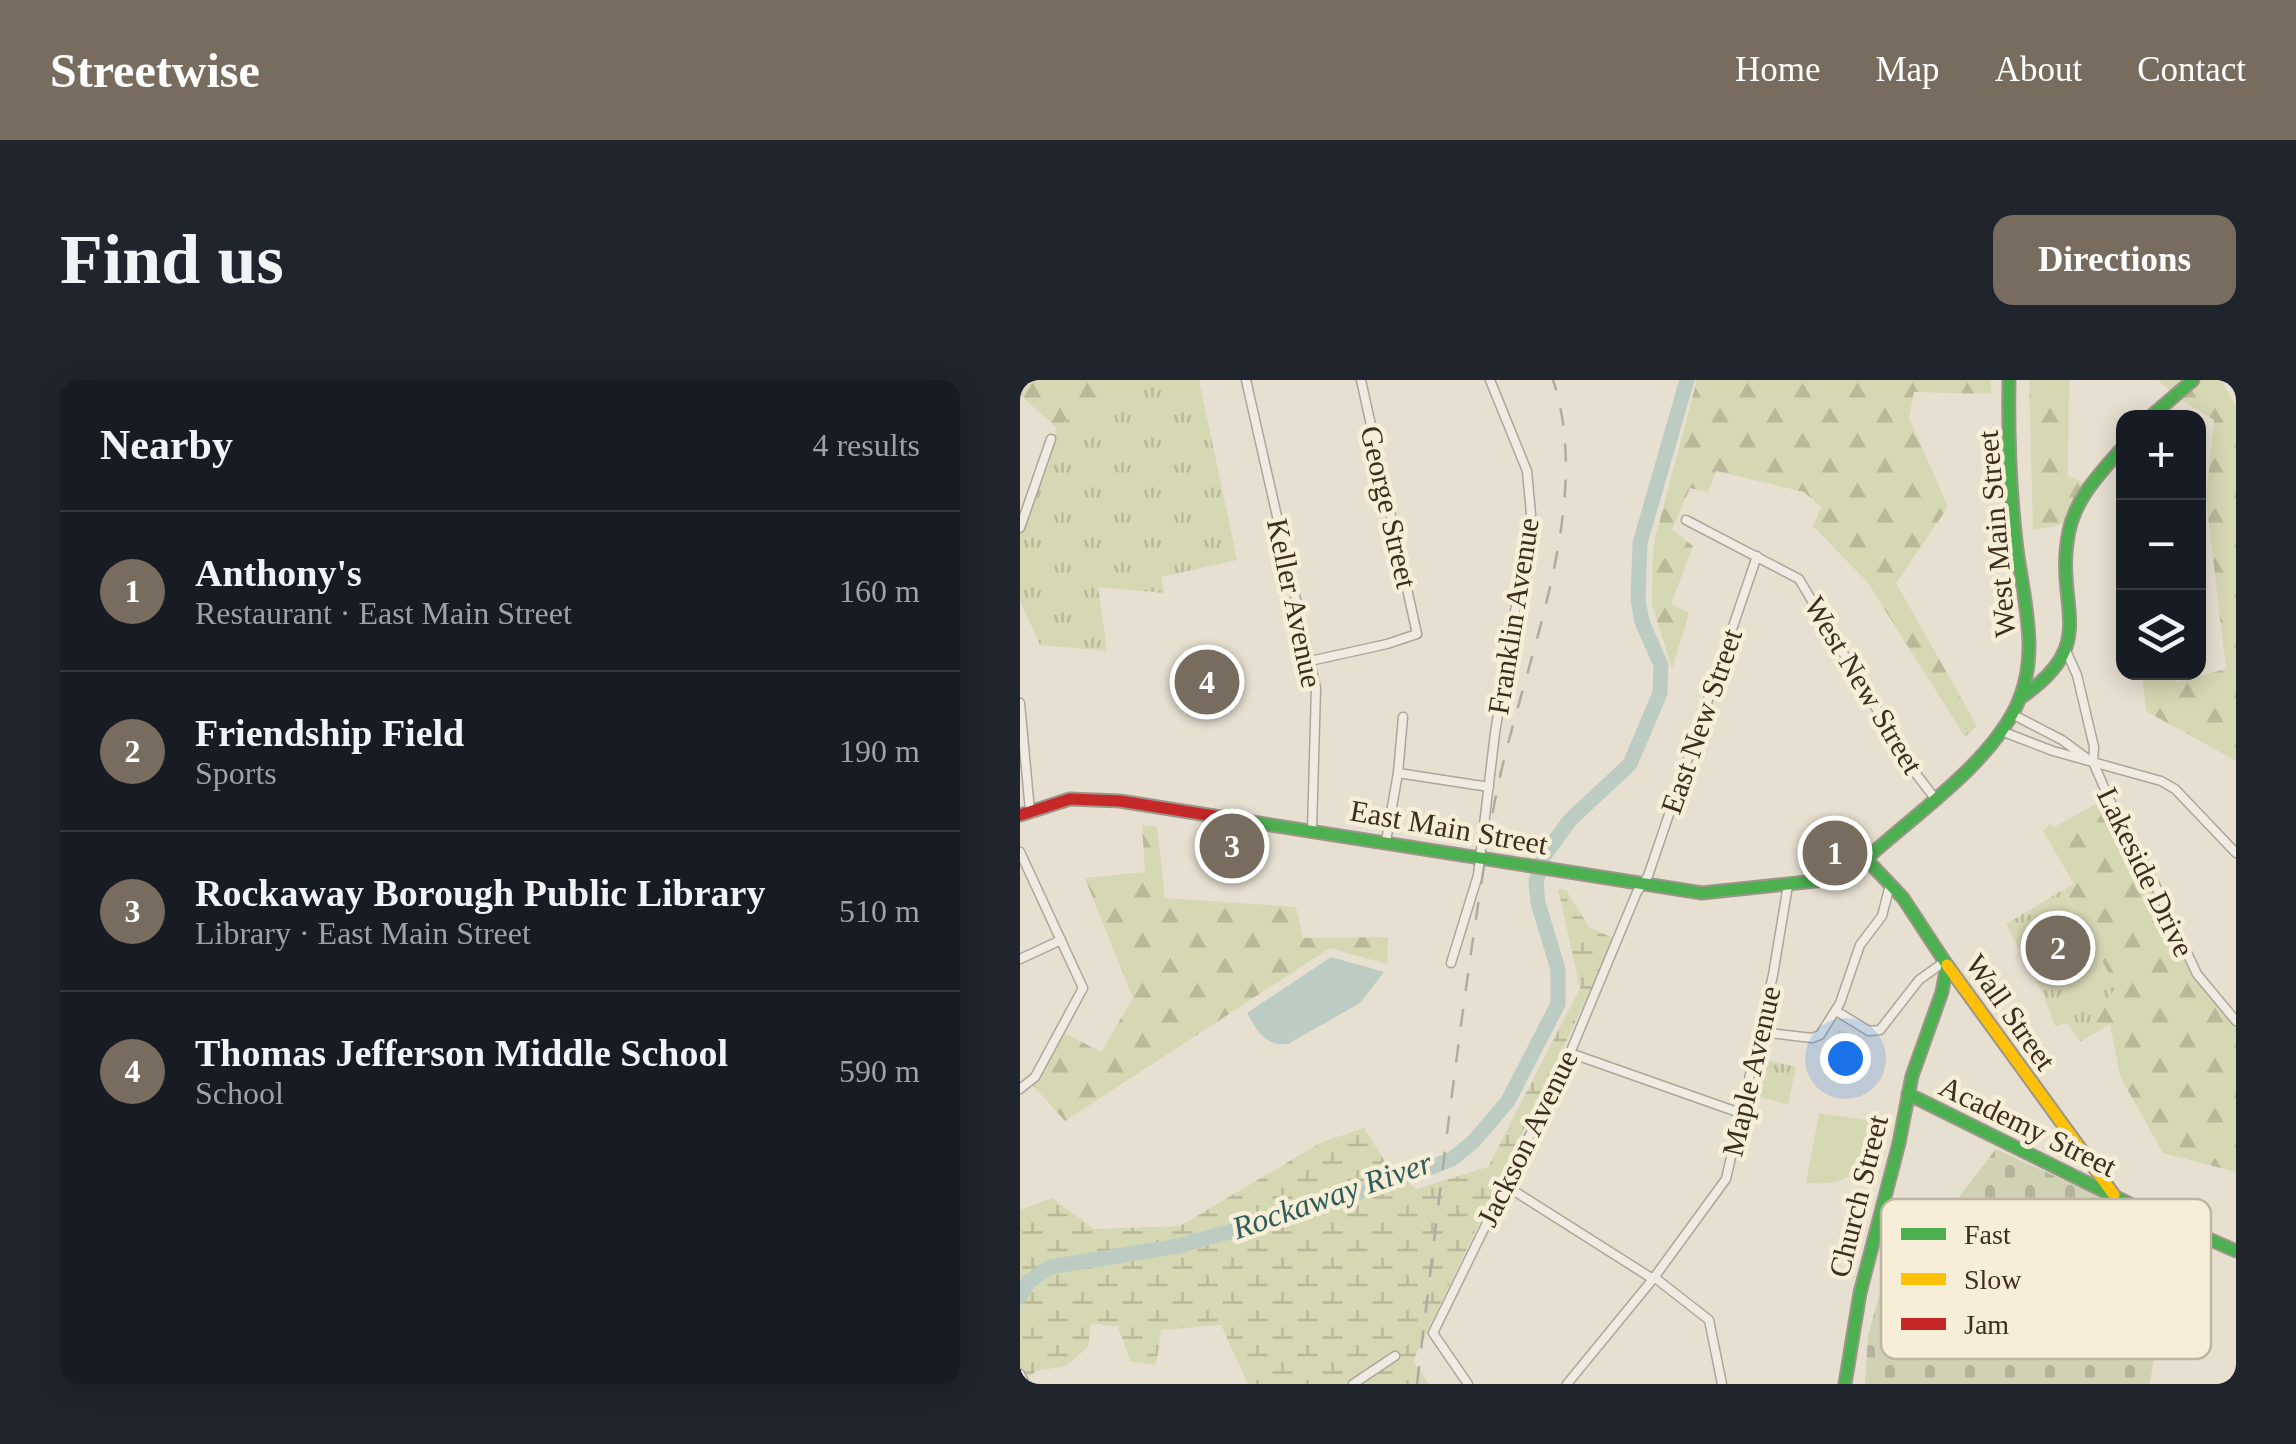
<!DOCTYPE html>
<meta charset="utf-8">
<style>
:root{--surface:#171b24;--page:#20242c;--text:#f1f3f6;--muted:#9ea1a6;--line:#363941;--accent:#786c5e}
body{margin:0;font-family:"Times New Roman",serif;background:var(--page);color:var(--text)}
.controls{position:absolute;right:30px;top:30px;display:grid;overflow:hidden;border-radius:20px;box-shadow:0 5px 25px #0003}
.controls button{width:90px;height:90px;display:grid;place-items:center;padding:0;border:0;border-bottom:2px solid var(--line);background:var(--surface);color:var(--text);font:50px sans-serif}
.you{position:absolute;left:825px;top:678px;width:35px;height:35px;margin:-25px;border:8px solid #fff;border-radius:50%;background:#1a73e8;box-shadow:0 0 0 15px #1a73e833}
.badge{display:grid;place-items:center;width:65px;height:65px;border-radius:50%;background:var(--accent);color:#fff;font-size:32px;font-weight:700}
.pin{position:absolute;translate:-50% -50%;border:5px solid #fff;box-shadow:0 2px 10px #0006}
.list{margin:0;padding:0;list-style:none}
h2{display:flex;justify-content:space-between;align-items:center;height:130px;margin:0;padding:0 40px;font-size:42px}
h2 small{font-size:32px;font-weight:400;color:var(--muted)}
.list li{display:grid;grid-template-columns:65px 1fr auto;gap:30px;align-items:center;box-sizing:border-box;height:160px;padding:0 40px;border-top:2px solid var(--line)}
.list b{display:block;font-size:38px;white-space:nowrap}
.list p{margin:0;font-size:32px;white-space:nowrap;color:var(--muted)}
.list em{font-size:32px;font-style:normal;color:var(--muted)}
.icon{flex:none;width:55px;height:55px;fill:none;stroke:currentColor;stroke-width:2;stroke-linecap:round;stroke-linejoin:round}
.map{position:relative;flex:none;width:1216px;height:1004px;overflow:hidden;border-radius:20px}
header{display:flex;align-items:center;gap:60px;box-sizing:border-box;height:140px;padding:0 50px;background:var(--accent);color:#fff}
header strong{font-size:48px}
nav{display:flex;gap:55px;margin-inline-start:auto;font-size:35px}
.intro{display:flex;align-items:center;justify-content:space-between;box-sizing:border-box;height:240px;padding:0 60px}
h1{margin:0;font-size:70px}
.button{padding:25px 45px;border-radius:20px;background:var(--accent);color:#fff;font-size:35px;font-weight:700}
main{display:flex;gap:60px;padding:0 60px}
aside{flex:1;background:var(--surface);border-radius:20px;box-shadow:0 5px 25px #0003}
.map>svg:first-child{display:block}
.forest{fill:url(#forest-firs)}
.wetland{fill:url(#wetland-marsh)}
.cemetery{fill:url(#cemetery-stones)}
.park{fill:url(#park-tufts)}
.garden{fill:#d6d7b3}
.water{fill:#bcccc2}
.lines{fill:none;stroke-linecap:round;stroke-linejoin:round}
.river{stroke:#bcccc2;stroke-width:15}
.street-casing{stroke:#ada599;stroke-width:11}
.fast-casing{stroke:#9c958a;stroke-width:15}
.slow-casing{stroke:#9c958a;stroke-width:15}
.jam-casing{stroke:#9c958a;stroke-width:15}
.street{stroke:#efebe3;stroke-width:8}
.fast{stroke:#4caf50;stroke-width:11}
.slow{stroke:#ffc107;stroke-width:11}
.jam{stroke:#c62828;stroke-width:11}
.rail{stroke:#afaaa2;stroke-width:2.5;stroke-dasharray:18 18;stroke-linecap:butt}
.labels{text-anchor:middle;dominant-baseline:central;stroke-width:9;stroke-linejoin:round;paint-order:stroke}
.street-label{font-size:30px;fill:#3d2e20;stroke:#f7eed8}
.water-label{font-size:32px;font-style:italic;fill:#2f5d5a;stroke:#f7eed8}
.key{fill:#f7eed8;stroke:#bfb4a1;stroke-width:2.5}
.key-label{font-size:28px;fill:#3d2e20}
</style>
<header>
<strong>Streetwise</strong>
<nav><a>Home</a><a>Map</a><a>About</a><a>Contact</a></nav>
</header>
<div class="intro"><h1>Find us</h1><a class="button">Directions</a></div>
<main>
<aside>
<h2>Nearby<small>4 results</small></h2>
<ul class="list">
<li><span class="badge">1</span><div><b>Anthony's</b><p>Restaurant · East Main Street</p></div><em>160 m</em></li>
<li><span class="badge">2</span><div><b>Friendship Field</b><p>Sports</p></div><em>190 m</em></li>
<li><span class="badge">3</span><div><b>Rockaway Borough Public Library</b><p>Library · East Main Street</p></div><em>510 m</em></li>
<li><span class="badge">4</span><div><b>Thomas Jefferson Middle School</b><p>School</p></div><em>590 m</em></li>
</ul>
</aside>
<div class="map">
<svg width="1216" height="1004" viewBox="0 0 1216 1004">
<defs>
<pattern id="forest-firs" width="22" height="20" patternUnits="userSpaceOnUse" patternTransform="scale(2.5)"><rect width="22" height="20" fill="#d6d7b3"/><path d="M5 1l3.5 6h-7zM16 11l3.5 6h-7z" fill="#b9b99a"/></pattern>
<pattern id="wetland-marsh" width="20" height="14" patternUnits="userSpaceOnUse" patternTransform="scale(2.5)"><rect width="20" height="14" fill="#d6d7b3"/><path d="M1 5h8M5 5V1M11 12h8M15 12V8" fill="none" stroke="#b9b99a"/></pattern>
<pattern id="cemetery-stones" width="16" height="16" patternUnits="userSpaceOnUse" patternTransform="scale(2.5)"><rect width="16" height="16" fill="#d1d1b3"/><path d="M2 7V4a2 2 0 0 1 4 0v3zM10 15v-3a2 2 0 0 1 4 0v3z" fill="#b4b49a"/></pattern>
<pattern id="park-tufts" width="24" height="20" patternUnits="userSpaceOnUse" patternTransform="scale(2.5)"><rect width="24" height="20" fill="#d6d7b3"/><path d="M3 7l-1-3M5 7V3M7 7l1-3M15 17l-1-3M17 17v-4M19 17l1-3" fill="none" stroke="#b9b99a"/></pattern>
</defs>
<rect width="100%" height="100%" fill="#e7e0d1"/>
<g class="forest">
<path d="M7,0H136L81,15L37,48L1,16Z"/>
<path d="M677,0H971V14L894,12L889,38L928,127L876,203L957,346L945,357L848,203L793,146L801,127L784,112L696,91L688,112L670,108L652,150L673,166L651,224L669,233L652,289L632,224L633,166Z"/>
<path d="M1009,0H1049L1048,96L1067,104L1046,144L1013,150Z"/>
<path d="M1138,0H1201L1216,26V381L1126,331L1122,293H1153L1156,302L1206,289L1186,119L1194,40L1155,16Z"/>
<path d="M1087,418L1166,576L1216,636V792L1143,773L1100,696L1090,644L1060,662L1096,607L1044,510L1054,504L1023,451L1030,444L1034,447Z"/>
<path d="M122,445L137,447L145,518L276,527L283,558L368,557L367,584L310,568L45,741L10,702L43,652L81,672L113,618L65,498L125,492Z"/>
</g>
<path class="wetland" d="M538,509L546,510L569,547L595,559L393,981L409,1004H228L201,945L141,950L136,985L110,981L98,947L71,943L68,967L46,986L16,991L0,1004V830L32,818L74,849L160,846L302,762L344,748L371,791L396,809L468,787L560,608Z"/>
<path class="cemetery" d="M976,769L1067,811L1152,858L1130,1004H845L848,956L872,870L891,879Z"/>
<g class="park">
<path d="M136,0H179L217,180L141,197L144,213L78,207L87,271L20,265L0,221V146L37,48L81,15Z"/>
<path d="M1043,510L1096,607L1060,662L1047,643L1035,646L1023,614L986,544Z"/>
<path d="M747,680L776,687L768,724L738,717Z"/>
</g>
<g class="garden">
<path d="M1041,522L1078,589L1034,613L998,546Z"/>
<path d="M818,650L840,655L830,699L808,695Z"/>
<path d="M799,733L865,743C855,787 831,807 786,803Z"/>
</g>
<path class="water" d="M311,577L364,592L340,623L268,664C245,667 237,650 227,633Z"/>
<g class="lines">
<path class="river" d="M0,916L8,902L30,887L158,866L267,836L397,793L432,779L454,761L488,721L538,624V589L518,523L516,502L524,476L550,440L610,384L640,313L641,285L622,242L618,219L620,163L667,0"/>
<g class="street-casing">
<g id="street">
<path d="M226,0L296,308L292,450"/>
<path d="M666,140L779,199L893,390L914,417"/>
<path d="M0,148L31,59"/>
<path d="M1047,273L1057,295L1074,367L1073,382L1090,421L1129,492L1177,594L1216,641"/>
<path d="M290,281L367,264L397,254L341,0"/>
<path d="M0,323L10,431"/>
<path d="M992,334L1042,360L1065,377"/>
<path d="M383,337L378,393L469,407"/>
<path d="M981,351L1033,371L1141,401L1155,409L1216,473"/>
<path d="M366,461L378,393"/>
<path d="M0,472L63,608L15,697L0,709"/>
<path d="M0,579L41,560"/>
<path d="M431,583L458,495L475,353L511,134L507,91L470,0"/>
<path d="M816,631L849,651L860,650L899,600L924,582"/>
<path d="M740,652L792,658L800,655L820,623L840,565L862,536L870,505"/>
<path d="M550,673L723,734"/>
<path d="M483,804L633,899"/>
<path d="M634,897L689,940L702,1004"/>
<path d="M0,994L5,1004"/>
<path d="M333,1004L375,976"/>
<path d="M448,1004L413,953L550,673L617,512L628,496L737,176"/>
<path d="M547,1004L633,899L706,799L753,595L768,505"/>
</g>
</g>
<g class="fast-casing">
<g id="fast">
<path d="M1129,38L1173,0"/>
<path d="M1000,318C1083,262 1033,228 1049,151C1056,117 1082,91 1104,66"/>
<path d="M232,442L682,513L814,499L829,493L846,479"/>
<path d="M888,714L1120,829L1216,871"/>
<path d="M825,1004L840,913L879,763L892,696L922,612L927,585L883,518L846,479C894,435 967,386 996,327C1022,273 1002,216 996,161C990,108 988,54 989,0"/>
</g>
</g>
<g class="slow-casing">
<path id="slow" d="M927,585L1094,815"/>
</g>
<g class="jam-casing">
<path id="jam" d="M0,435L50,419L100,421L232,442"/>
</g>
<use href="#street" class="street"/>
<use href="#fast" class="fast"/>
<use href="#slow" class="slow"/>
<use href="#jam" class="jam"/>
<path class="rail" d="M397,1004C420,813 441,621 473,431C496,298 577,132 533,0"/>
</g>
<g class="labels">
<g class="street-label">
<text transform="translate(369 127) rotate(77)">George Street</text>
<text transform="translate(976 154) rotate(-95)">West Main Street</text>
<text transform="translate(275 223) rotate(78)">Keller Avenue</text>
<text transform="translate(493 236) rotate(-81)">Franklin Avenue</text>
<text transform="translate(844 305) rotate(59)">West New Street</text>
<text transform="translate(681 341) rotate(-71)">East New Street</text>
<text transform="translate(429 447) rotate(10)">East Main Street</text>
<text transform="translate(1126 492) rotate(64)">Lakeside Drive</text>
<text transform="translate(991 632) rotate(55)">Wall Street</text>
<text transform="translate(731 691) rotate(-77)">Maple Avenue</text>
<text transform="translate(1008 746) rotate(26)">Academy Street</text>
<text transform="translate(507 758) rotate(-64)">Jackson Avenue</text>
<text transform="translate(838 816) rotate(-76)">Church Street</text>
</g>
<g class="water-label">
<text transform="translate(312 815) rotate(-19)">Rockaway River</text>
</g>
</g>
<rect x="861" y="819" width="330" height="160" rx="15" class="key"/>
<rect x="881" y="848" width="45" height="12" fill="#4caf50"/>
<rect x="881" y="893" width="45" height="12" fill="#ffc107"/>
<rect x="881" y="938" width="45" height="12" fill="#c62828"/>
<g class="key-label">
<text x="944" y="864">Fast</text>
<text x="944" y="909">Slow</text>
<text x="944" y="954">Jam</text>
</g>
</svg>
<div class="controls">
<button>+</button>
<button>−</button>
<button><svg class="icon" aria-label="layers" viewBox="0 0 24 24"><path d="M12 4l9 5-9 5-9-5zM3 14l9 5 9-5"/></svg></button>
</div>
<div class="you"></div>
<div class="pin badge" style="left:815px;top:473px">1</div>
<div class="pin badge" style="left:1038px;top:568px">2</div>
<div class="pin badge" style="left:212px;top:466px">3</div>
<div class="pin badge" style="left:187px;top:302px">4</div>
</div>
</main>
